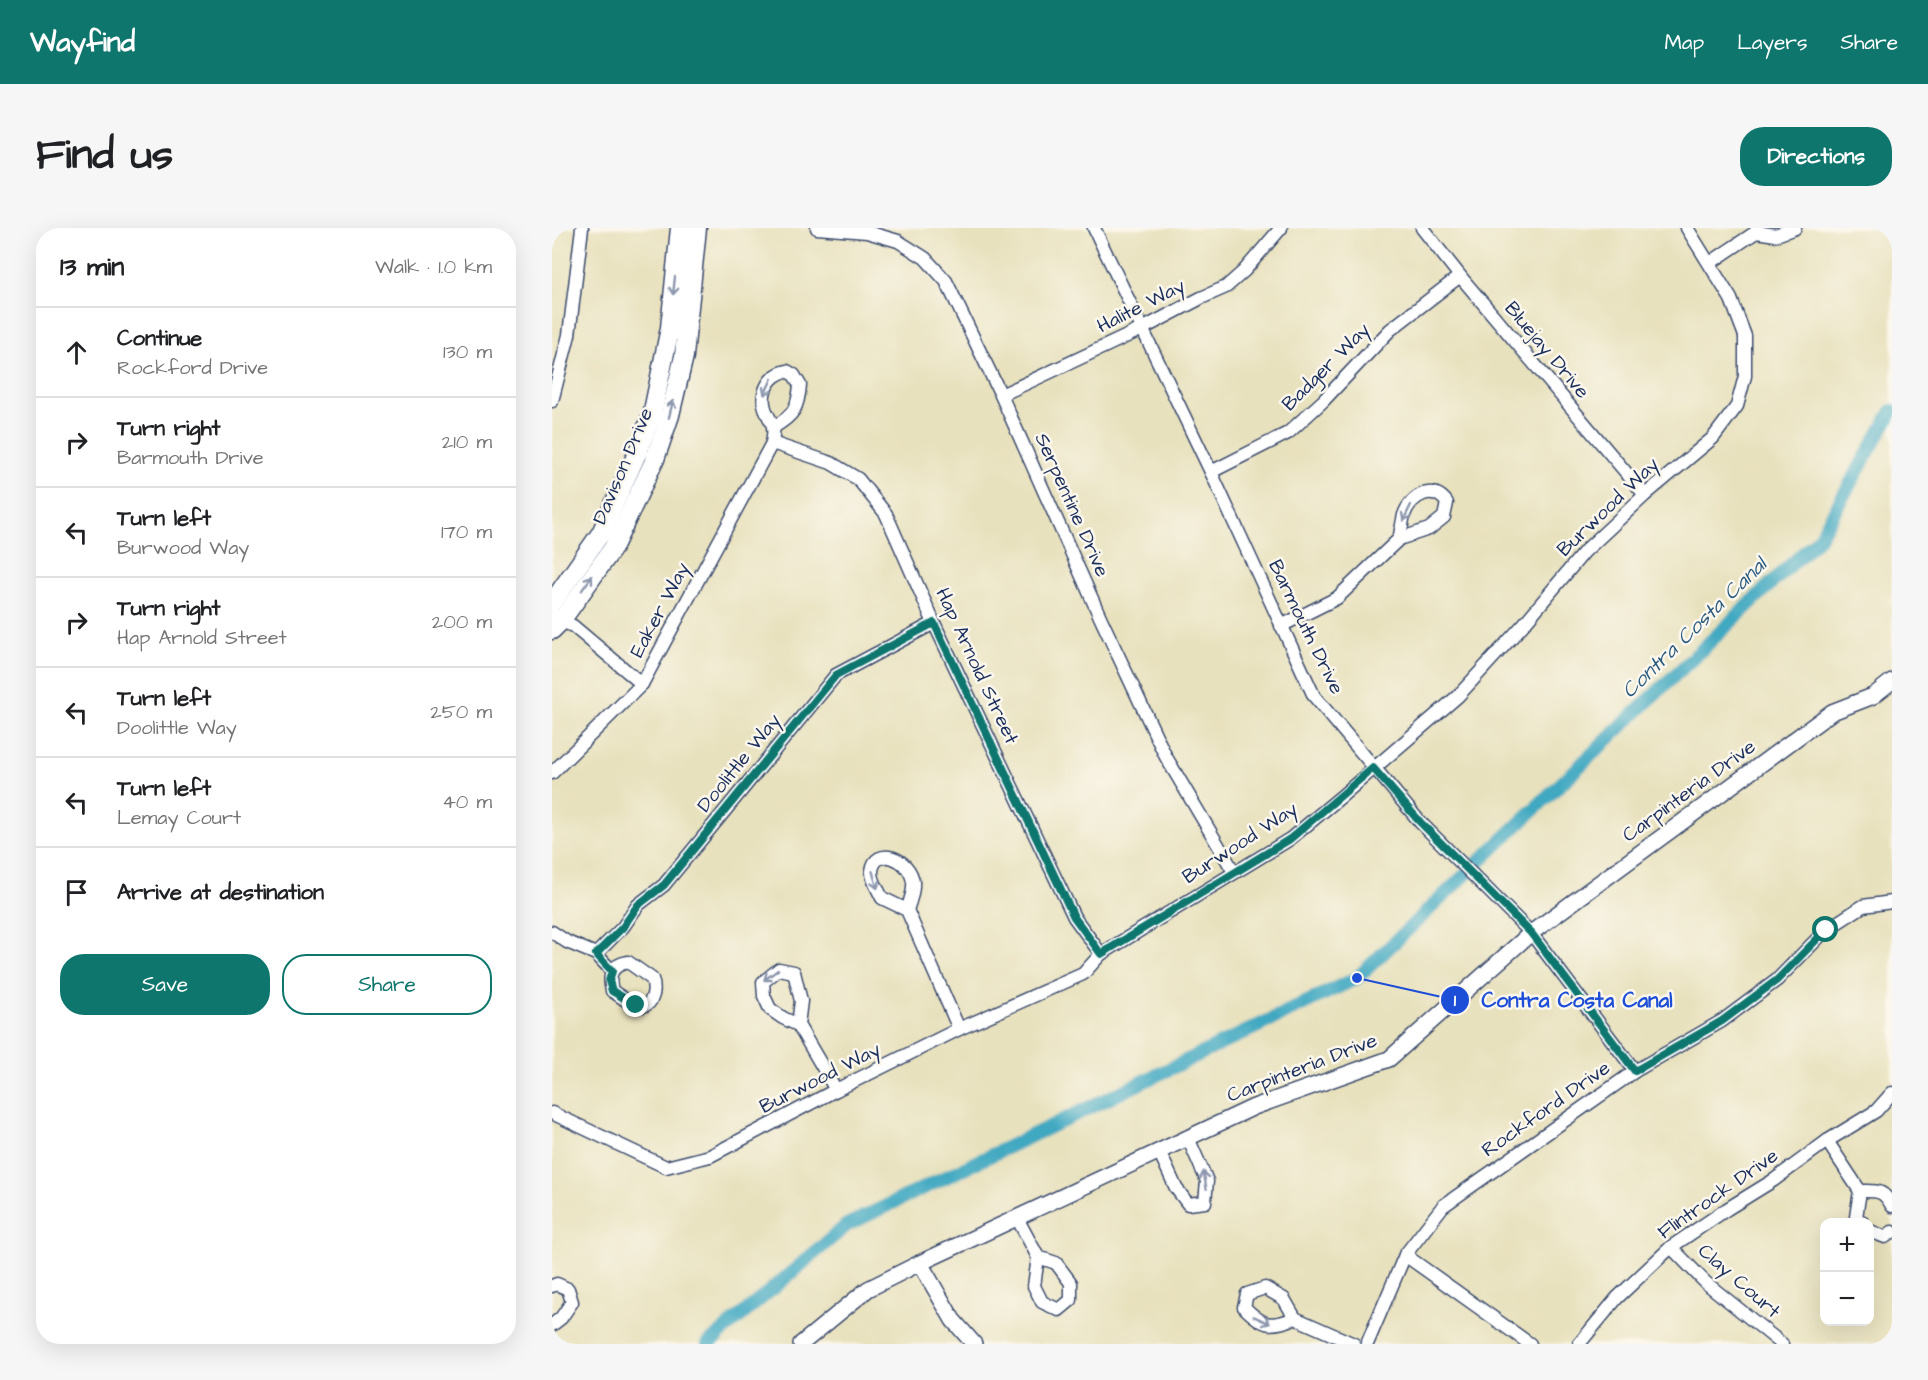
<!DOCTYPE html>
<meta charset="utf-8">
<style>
:root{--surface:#fff;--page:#f6f6f6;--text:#202124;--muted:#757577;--line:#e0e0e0;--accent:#0f766e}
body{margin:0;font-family:"Architects Daughter",sans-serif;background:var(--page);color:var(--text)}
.controls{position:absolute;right:18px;bottom:18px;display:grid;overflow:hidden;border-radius:12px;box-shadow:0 6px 24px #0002}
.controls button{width:54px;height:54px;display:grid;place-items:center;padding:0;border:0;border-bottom:2px solid var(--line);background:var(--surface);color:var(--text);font:30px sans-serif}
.stop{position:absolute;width:18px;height:18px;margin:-14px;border:4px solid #0f766e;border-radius:50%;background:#fff}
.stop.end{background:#0f766e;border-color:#fff;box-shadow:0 2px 6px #0008}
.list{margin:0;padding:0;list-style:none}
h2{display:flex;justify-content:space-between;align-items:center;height:78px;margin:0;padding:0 24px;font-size:26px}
h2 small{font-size:20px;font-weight:400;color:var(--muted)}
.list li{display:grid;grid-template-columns:39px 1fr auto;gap:18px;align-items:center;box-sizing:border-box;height:90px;padding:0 24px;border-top:2px solid var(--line)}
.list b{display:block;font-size:22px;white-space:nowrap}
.list p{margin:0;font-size:20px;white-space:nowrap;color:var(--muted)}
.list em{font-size:20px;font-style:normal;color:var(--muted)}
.actions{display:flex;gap:12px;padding:18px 24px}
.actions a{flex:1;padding:14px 0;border:2px solid var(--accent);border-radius:24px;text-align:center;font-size:21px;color:var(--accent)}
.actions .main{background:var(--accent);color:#fff}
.icon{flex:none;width:33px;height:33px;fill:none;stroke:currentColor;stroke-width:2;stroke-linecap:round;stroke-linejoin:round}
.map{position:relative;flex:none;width:1340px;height:1116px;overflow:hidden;border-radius:24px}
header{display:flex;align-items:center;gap:36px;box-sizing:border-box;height:84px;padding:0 30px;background:var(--accent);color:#fff}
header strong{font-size:28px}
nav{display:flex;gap:33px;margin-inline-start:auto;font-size:21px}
.intro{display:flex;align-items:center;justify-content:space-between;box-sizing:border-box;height:144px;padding:0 36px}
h1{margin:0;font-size:42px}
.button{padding:15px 27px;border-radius:24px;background:var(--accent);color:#fff;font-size:21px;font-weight:700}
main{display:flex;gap:36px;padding:0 36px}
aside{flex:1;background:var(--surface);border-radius:24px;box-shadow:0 6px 24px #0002}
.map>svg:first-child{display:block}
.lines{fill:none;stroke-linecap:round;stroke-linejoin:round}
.canal{stroke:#41a8c1;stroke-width:14}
.minor-casing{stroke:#3a4a6c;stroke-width:15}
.tertiary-casing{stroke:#3a4a6c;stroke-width:18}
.secondary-casing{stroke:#3a4a6c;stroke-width:21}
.minor{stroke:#fff;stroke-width:12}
.tertiary{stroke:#fff;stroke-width:15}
.secondary{stroke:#fff;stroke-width:18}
.oneway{stroke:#8d97ae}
.route{stroke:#0f766e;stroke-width:8}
.labels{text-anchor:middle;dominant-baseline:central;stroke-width:5;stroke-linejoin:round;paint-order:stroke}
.street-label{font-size:20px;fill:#1b2f5e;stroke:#fbf7ec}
.water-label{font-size:21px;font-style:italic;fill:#285981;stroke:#fbf7ec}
.leader{fill:none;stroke:#1d4ed8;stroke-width:2}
.callout-dot{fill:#1d4ed8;stroke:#fbf7ec;stroke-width:2}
.mark-label{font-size:18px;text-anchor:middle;font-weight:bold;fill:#fff}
.callout-label{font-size:21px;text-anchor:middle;font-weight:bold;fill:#1d4ed8;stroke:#fbf7ec;stroke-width:5;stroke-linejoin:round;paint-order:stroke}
</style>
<header>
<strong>Wayfind</strong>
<nav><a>Map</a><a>Layers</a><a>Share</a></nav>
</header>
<div class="intro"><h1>Find us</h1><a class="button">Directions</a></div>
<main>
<aside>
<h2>13 min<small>Walk · 1.0 km</small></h2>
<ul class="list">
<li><svg class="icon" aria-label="ahead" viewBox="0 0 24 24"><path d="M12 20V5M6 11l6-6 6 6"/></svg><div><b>Continue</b><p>Rockford Drive</p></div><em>130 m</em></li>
<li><svg class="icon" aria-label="right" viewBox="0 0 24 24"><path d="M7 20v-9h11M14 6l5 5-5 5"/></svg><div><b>Turn right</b><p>Barmouth Drive</p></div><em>210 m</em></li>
<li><svg class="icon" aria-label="left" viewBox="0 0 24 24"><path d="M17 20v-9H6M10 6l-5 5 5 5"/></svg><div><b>Turn left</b><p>Burwood Way</p></div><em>170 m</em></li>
<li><svg class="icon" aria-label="right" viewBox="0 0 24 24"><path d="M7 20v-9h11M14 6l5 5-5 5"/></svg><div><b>Turn right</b><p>Hap Arnold Street</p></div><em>200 m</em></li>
<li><svg class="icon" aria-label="left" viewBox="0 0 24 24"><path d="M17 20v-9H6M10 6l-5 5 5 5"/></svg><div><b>Turn left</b><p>Doolittle Way</p></div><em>250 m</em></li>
<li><svg class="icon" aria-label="left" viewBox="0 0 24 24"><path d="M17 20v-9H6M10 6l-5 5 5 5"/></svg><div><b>Turn left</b><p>Lemay Court</p></div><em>40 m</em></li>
<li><svg class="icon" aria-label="arrive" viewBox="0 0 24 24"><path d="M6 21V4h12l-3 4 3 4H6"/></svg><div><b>Arrive at destination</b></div></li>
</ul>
<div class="actions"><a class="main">Save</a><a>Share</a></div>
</aside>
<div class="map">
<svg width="1340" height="1116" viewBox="0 0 1340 1116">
<rect width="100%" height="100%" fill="#fbf7ec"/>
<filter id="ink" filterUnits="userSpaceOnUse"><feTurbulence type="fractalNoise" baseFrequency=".0167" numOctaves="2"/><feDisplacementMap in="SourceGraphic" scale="12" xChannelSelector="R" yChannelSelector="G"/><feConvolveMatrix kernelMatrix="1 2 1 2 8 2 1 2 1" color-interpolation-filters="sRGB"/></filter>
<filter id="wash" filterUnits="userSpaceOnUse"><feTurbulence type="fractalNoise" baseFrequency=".008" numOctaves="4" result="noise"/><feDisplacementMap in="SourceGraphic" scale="24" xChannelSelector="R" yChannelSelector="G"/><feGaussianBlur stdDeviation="1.35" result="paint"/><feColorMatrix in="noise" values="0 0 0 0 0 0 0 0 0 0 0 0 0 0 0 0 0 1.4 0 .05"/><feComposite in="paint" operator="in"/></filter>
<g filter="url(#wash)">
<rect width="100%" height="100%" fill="#e8e1bd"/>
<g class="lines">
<path class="canal" d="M156,1116L295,997L805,750L1267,310L1340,183"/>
</g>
</g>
<g filter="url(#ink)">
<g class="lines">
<g class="minor-casing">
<g id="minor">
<path d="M265,0L315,4L346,13L373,30L394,53L449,167L549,391L614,529L682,644"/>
<path d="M542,0L659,244L762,468L868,594L979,705L1083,843"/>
<path d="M870,0L908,48L1093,267"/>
<path d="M1204,4L1224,7L1243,0"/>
<path d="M1158,35L1204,4L1205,0"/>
<path d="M449,167L590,101L649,70L674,59L692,43L729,0"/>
<path d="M0,173L17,107L30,0"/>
<path d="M220,215L279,235L306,251L334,286L382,395L522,689L549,726"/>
<path d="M659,244L736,205L771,173L838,102L908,48"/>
<path d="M0,385L9,393L21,398L90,456"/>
<path d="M729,398L785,370L847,311L877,301L892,289L895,275C882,255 859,267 852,287C850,295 849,304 847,311"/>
<path d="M0,545L90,456L220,215C221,210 222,205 221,200C221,194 216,189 214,183C207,166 216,147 235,143L242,147L248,157C246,180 242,187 222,199"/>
<path d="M355,682L330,670C327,663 319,651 320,643C323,617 358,630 361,654C362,663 358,674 355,682L407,801"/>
<path d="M0,704L15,714L44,726L60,743"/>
<path d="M44,726L71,699L86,677L112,657L284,447L382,395"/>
<path d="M76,734L100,751C104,763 101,783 82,777C75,774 67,767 60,763C56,747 59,737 76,734Z"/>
<path d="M246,797L249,773L242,744L227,741L211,754L212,768L218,781L231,790L246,797L284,862"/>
<path d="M0,885L114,939L158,928L284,862L407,801L531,746L549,726L738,611L791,567L906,468L971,397L1033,323L1093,267L1161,210L1185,178L1193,148V108L1179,71L1135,0"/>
<path d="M1275,913L1308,963L1304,989L1310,994"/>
<path d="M607,923L624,960L636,976L653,974L655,953L636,910"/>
<path d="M1308,963C1325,963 1331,961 1340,978"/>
<path d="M465,990L486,1029L482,1058L490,1074L507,1082L519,1072V1055L504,1035L486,1029"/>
<path d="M1318,1003L1333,1009L1340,1004"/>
<path d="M1119,1019L1153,1054L1230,1116"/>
<path d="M853,1027L978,1116"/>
<path d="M0,1058L5,1056L16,1061L20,1074L9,1090L0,1097"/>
<path d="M743,1090C718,1100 711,1098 692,1079L695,1066L713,1060L732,1071L743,1090L802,1116"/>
<path d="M815,1116L853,1027L891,978L1083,843L1170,793L1225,752L1274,702L1311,678L1340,674"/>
<path d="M1027,1116L1065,1070L1119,1019L1175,981L1222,952L1275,913L1324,883L1340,865"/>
</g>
</g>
<g class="tertiary-casing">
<g id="tertiary">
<path d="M368,1035L401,1092L422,1116"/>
<path d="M249,1116L316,1061L368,1035L702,879L837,831L979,705L1280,484L1321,468L1340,453"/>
</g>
</g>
<g class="secondary-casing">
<g id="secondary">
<path d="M0,375L49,305L88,219L101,183L118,100L128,0"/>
<path d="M0,402L9,393L61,320L103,231L118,187L132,128L145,0"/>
</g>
</g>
<use href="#minor" class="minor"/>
<use href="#tertiary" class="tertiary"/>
<use href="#secondary" class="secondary"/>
</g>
<defs><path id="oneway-shaft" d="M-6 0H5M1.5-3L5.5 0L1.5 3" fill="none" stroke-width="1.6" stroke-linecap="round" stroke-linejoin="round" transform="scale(1.5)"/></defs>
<g class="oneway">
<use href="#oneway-shaft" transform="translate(122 58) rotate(96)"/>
<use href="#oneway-shaft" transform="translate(216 159) rotate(115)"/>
<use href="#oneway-shaft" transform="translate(119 181) rotate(-76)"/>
<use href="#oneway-shaft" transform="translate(855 285) rotate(116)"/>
<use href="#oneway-shaft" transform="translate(35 355) rotate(-55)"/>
<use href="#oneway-shaft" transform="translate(323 652) rotate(74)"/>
<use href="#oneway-shaft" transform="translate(219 747) rotate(143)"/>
<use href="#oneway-shaft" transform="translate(653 952) rotate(-100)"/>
<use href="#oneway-shaft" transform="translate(710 1092) rotate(24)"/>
</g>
</g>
<g class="lines" filter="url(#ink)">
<path class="route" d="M84,777L60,763L57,753L60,743L44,726L71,699L86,677L112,657L284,447L382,395L522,689L549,726L738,611L821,540L868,594L979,705L1083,843L1170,793L1225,752L1274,702"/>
</g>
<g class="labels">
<g class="street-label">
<text transform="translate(589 78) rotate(-27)">Halite Way</text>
<text transform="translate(995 122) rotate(50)">Bluejay Drive</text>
<text transform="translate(774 139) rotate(-45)">Badger Way</text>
<text transform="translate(71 238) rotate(-67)">Davison Drive</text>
<text transform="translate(520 277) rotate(66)">Serpentine Drive</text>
<text transform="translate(1056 279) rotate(-44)">Burwood Way</text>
<text transform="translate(108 382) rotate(-62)">Eaker Way</text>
<text transform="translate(754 399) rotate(64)">Barmouth Drive</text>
<text transform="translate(425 438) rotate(65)">Hap Arnold Street</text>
<text transform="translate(187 535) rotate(-51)">Doolittle Way</text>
<text transform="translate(1137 563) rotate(-36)">Carpinteria Drive</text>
<text transform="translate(688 615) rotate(-33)">Burwood Way</text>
<text transform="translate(750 840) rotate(-21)">Carpinteria Drive</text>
<text transform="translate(268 850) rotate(-27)">Burwood Way</text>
<text transform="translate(994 881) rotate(-35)">Rockford Drive</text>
<text transform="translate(1166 966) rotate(-35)">Flintrock Drive</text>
<text transform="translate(1187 1053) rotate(41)">Clay Court</text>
</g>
<g class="water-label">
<text transform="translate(1142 400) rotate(-44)">Contra Costa Canal</text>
</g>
</g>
<path class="leader" d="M805 750L903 772"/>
<g class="callout-dot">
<circle cx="805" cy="750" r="6"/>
<circle cx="903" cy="772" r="15"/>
</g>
<g class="mark-label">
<text x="903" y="778">1</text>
</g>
<g class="callout-label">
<text x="1025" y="779">Contra Costa Canal</text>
</g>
</svg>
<div class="controls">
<button>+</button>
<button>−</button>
</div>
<div class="stop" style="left:1274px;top:702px"></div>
<div class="stop end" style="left:84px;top:777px"></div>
</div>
</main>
